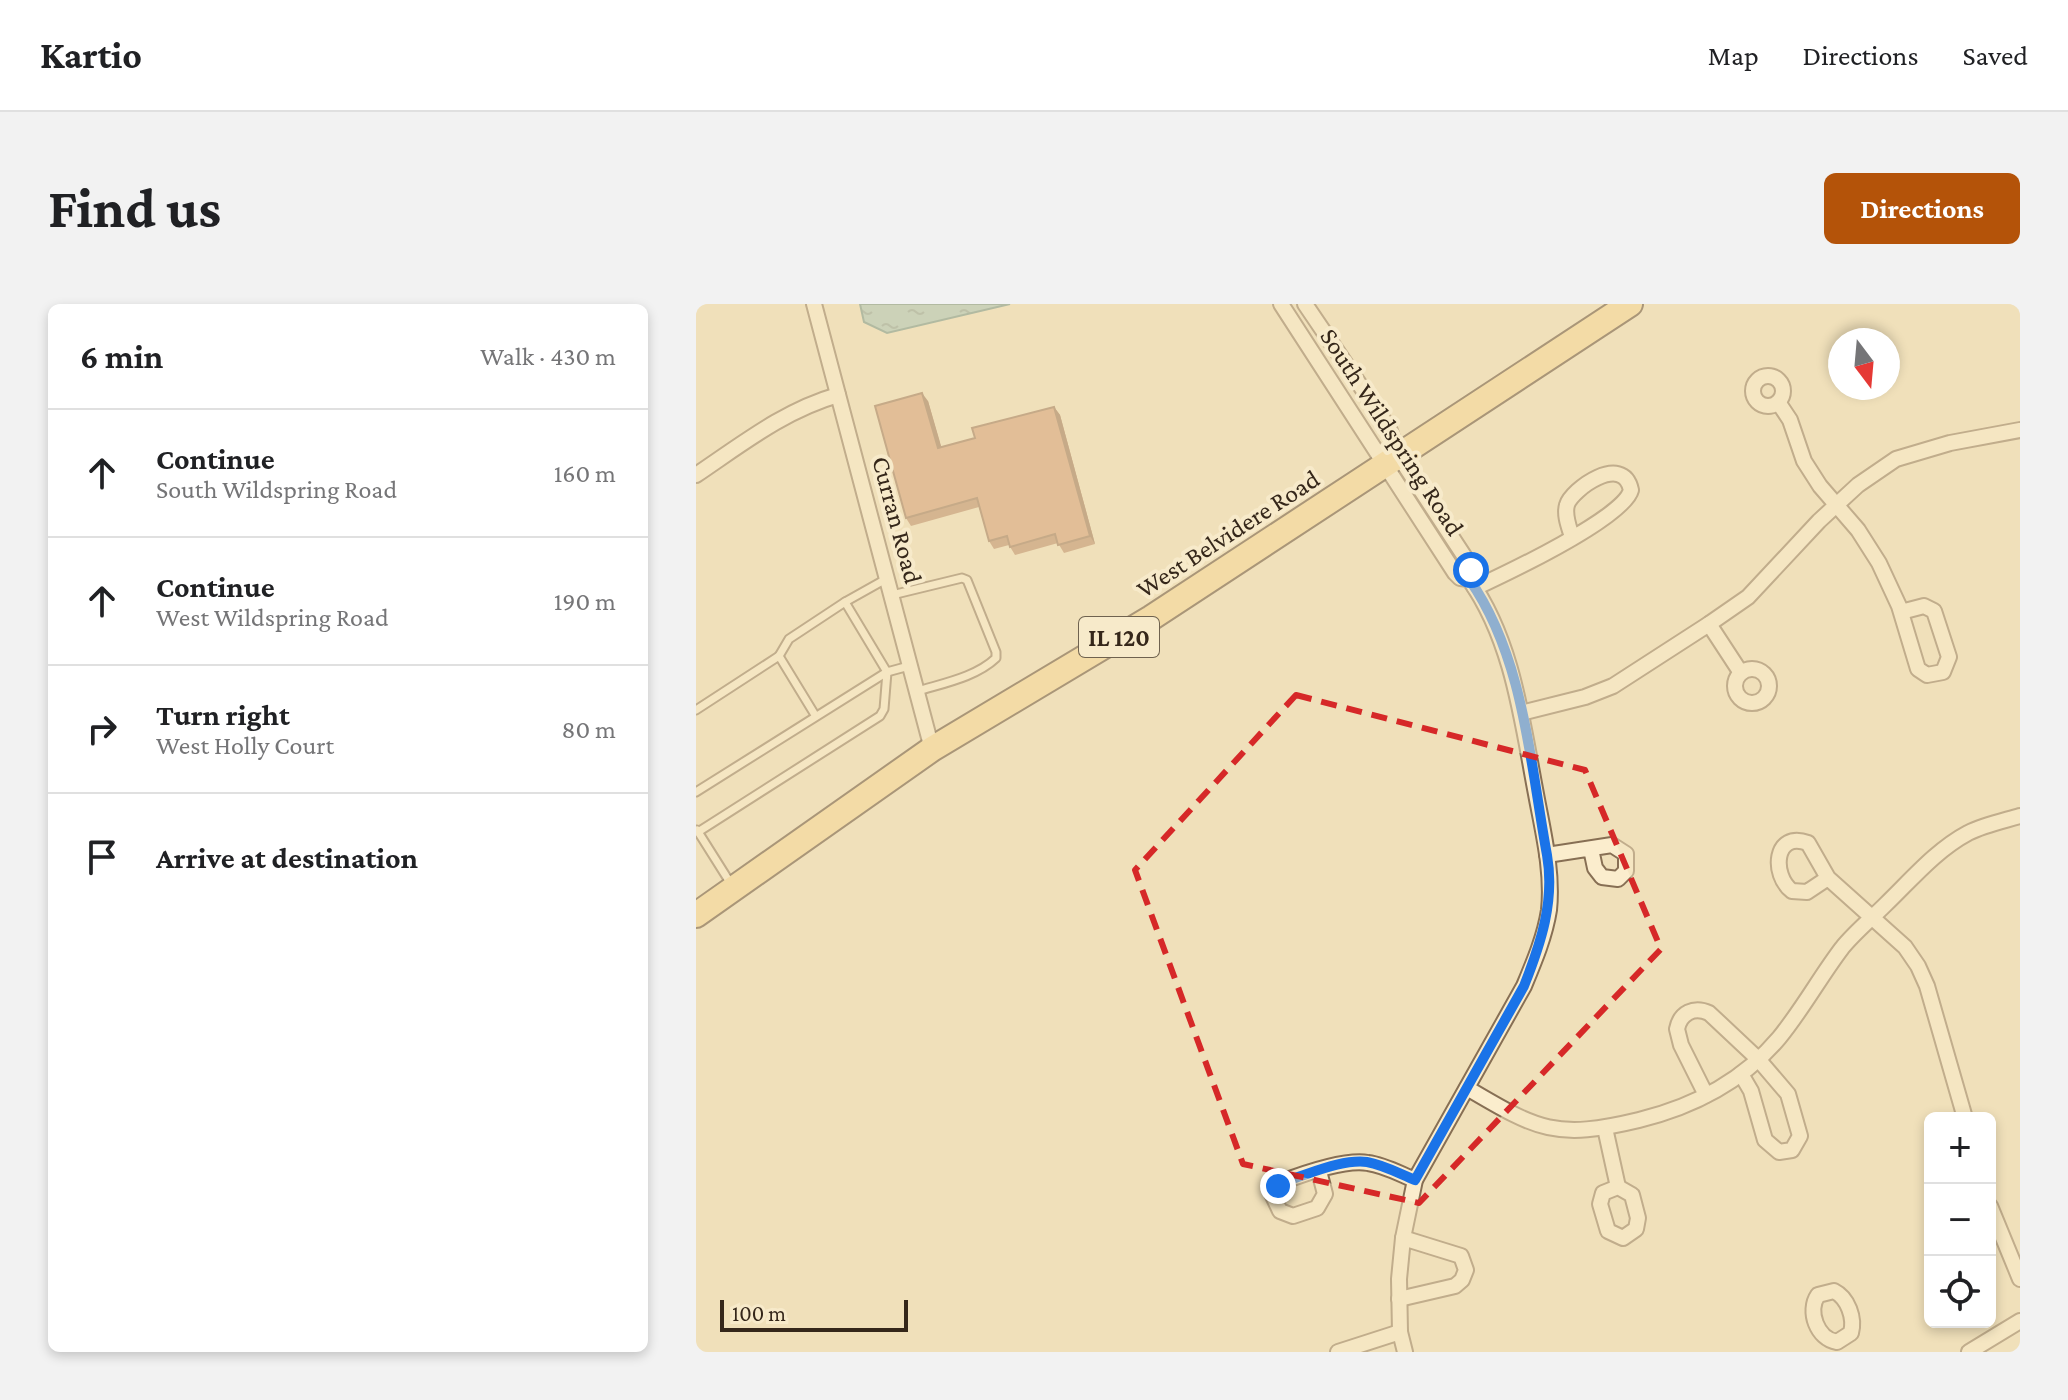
<!DOCTYPE html>
<meta charset="utf-8">
<style>
:root{--surface:#fff;--page:#f2f2f2;--text:#202124;--muted:#757577;--line:#e0e0e0;--accent:#b45309}
body{margin:0;font-family:"Crimson Pro",serif;background:var(--page);color:var(--text)}
.controls{position:absolute;right:24px;bottom:24px;display:grid;overflow:hidden;border-radius:12px;box-shadow:0 4px 12px #0003}
.controls button{width:72px;height:72px;display:grid;place-items:center;padding:0;border:0;border-bottom:2px solid var(--line);background:var(--surface);color:var(--text);font:40px sans-serif}
.compass{position:absolute;left:1132px;top:24px;width:72px;height:72px;border-radius:50%;background:var(--surface);box-shadow:0 4px 12px #0003;rotate:164deg}
.scale{position:absolute;left:24px;bottom:20px;width:188px;box-sizing:border-box;padding-left:8px;border:4px solid #35271a;border-top:0;font-size:22px;line-height:28px;white-space:nowrap;color:#35271a;-webkit-text-stroke:6px #f7eaca;paint-order:stroke}
.stop{position:absolute;width:24px;height:24px;margin:-18px;border:6px solid #1a73e8;border-radius:50%;background:#fff}
.stop.end{background:#1a73e8;border-color:#fff;box-shadow:0 2px 8px #0008}
.list{margin:0;padding:0;list-style:none}
h2{display:flex;justify-content:space-between;align-items:center;height:104px;margin:0;padding:0 32px;font-size:34px}
h2 small{font-size:26px;font-weight:400;color:var(--muted)}
.list li{display:grid;grid-template-columns:52px 1fr auto;gap:24px;align-items:center;box-sizing:border-box;height:128px;padding:0 32px;border-top:2px solid var(--line)}
.list b{display:block;font-size:30px;white-space:nowrap}
.list p{margin:0;font-size:26px;white-space:nowrap;color:var(--muted)}
.list em{font-size:26px;font-style:normal;color:var(--muted)}
.icon{flex:none;width:44px;height:44px;fill:none;stroke:currentColor;stroke-width:2;stroke-linecap:round;stroke-linejoin:round}
.map{position:relative;flex:none;width:1324px;height:1048px;overflow:hidden;border-radius:12px}
header{display:flex;align-items:center;gap:48px;box-sizing:border-box;height:112px;padding:0 40px;background:var(--surface);border-bottom:2px solid var(--line)}
header strong{font-size:38px}
nav{display:flex;gap:44px;margin-inline-start:auto;font-size:28px}
.intro{display:flex;align-items:center;justify-content:space-between;box-sizing:border-box;height:192px;padding:0 48px}
h1{margin:0;font-size:56px}
.button{padding:20px 36px;border-radius:12px;background:var(--accent);color:#fff;font-size:28px;font-weight:700}
main{display:flex;gap:48px;padding:0 48px}
aside{flex:1;background:var(--surface);border-radius:12px;box-shadow:0 4px 12px #0003}
.map>svg:first-child{display:block}
.water{fill:url(#water-ripples);stroke:#668d84;stroke-width:2}
.lines{fill:none;stroke-linecap:round;stroke-linejoin:round}
.service-casing{stroke:#876f54;stroke-width:11}
.minor-casing{stroke:#876f54;stroke-width:18}
.primary-casing{stroke:#543d29;stroke-width:28}
.service{stroke:#fbedcd;stroke-width:7}
.minor{stroke:#fbedcd;stroke-width:14}
.primary{stroke:#f7d68e;stroke-width:24}
.wall{fill:#b3815e}
.shaded-wall{fill:#92694c}
.building{fill:#d0966d;stroke:#92694c;stroke-width:2}
.route{stroke:#1a73e8;stroke-width:10}
.marked{fill:none;stroke:#d62828;stroke-width:6;stroke-dasharray:16 10;stroke-linejoin:round}
.labels{text-anchor:middle;dominant-baseline:central;stroke-width:8;stroke-linejoin:round;paint-order:stroke}
.shield{fill:#f7eaca;stroke:#6f624f;stroke-width:2}
.shield-label{font-size:24px;font-weight:bold;fill:#35271a}
.street-label{font-size:26px;fill:#35271a;stroke:#f7eaca}
</style>
<header>
<strong>Kartio</strong>
<nav><a>Map</a><a>Directions</a><a>Saved</a></nav>
</header>
<div class="intro"><h1>Find us</h1><a class="button">Directions</a></div>
<main>
<aside>
<h2>6 min<small>Walk · 430 m</small></h2>
<ul class="list">
<li><svg class="icon" aria-label="ahead" viewBox="0 0 24 24"><path d="M12 20V5M6 11l6-6 6 6"/></svg><div><b>Continue</b><p>South Wildspring Road</p></div><em>160 m</em></li>
<li><svg class="icon" aria-label="ahead" viewBox="0 0 24 24"><path d="M12 20V5M6 11l6-6 6 6"/></svg><div><b>Continue</b><p>West Wildspring Road</p></div><em>190 m</em></li>
<li><svg class="icon" aria-label="right" viewBox="0 0 24 24"><path d="M7 20v-9h11M14 6l5 5-5 5"/></svg><div><b>Turn right</b><p>West Holly Court</p></div><em>80 m</em></li>
<li><svg class="icon" aria-label="arrive" viewBox="0 0 24 24"><path d="M6 21V4h12l-3 4 3 4H6"/></svg><div><b>Arrive at destination</b></div></li>
</ul>
</aside>
<div class="map">
<svg width="1324" height="1048" viewBox="0 0 1324 1048">
<defs>
<pattern id="water-ripples" width="26" height="14" patternUnits="userSpaceOnUse" patternTransform="scale(2)"><rect width="26" height="14" fill="#9fc0b6"/><path d="M2 4q2-2 4 0t4 0M15 11q2-2 4 0t4 0" fill="none" stroke="#829c93"/></pattern>
</defs>
<rect width="100%" height="100%" fill="#f0e0ba"/>
<path class="water" d="M164,0H314L191,29L168,18Z"/>
<g class="lines">
<g class="service-casing">
<g id="service">
<path d="M196,291L266,274L271,276L300,348V354C280,373 248,379 222,387"/>
<path d="M149,298L190,275"/>
<path d="M83,352L119,411"/>
<path d="M0,406L83,352L93,335L149,298L191,368L213,362"/>
<path d="M0,488L191,368"/>
<path d="M1,526L35,580"/>
<path d="M2,528L184,412L188,405L191,368"/>
</g>
</g>
<g class="minor-casing">
<g id="minor">
<path d="M118,0L236,445"/>
<path d="M585,0L759,269L764,274L773,275C817,337 826,417 840,490C847,528 857,567 853,606C849,632 838,658 828,682L719,876L707,934L703,975L704,1028L709,1048"/>
<path d="M609,0L693,124L702,151L774,261L773,275"/>
<circle cx="1072" cy="87" r="15"/>
<path d="M1082,98L1094,116L1108,157L1124,182L1162,226L1183,259L1203,302L1222,365L1231,371L1247,368L1253,353L1238,307L1228,302L1205,308"/>
<path d="M0,171C46,140 89,106 142,91"/>
<path d="M779,284C809,270 928,214 935,186C927,148 875,186 871,201C868,211 873,223 876,233"/>
<path d="M1013,320L1045,369"/>
<circle cx="1056" cy="382" r="17"/>
<path d="M825,409L889,393L917,382L1013,320L1052,293L1123,217L1162,181L1200,155L1254,139L1324,126"/>
<path d="M851,551L916,541L930,550V567L922,575L906,573L899,564L895,545"/>
<path d="M1132,574L1111,588L1096,587C1075,571 1078,526 1112,539L1132,574L1209,643L1222,662L1231,682L1269,814"/>
<path d="M771,784C842,826 860,836 943,816C996,803 1047,777 1083,734C1106,706 1124,673 1146,644C1158,629 1175,615 1189,601C1215,576 1240,546 1272,529C1288,521 1307,517 1324,512"/>
<path d="M1010,791L985,741L981,725C984,709 998,702 1013,709L1062,755L1092,790L1104,832L1096,846L1083,848L1069,836L1055,787L1045,770"/>
<path d="M909,824L922,883"/>
<path d="M623,867L629,890L621,904L597,912L584,907L577,892L586,878C607,870 649,855 672,859C688,861 704,870 719,876"/>
<path d="M922,883L936,891L942,914L940,925L927,934L912,927L904,900L907,889Z"/>
<path d="M1294,902L1324,975"/>
<path d="M1138,987C1152,994 1159,1014 1155,1029L1141,1038C1121,1035 1111,1007 1122,991Z"/>
<path d="M703,995L759,982L766,976L770,966L765,952L707,934"/>
<path d="M642,1048L704,1028"/>
<path d="M1273,1048L1324,1017"/>
</g>
</g>
<g class="primary-casing">
<path id="primary" d="M0,611L236,445L455,314L934,0"/>
</g>
<use href="#service" class="service"/>
<use href="#minor" class="minor"/>
<use href="#primary" class="primary"/>
</g>
<path class="wall" d="M232,97L245,143L279,134L358,103L364,111L399,240L368,249L362,239L319,251L313,241L298,245L293,237L283,203L215,222L210,214Z"/>
<g class="shaded-wall">
<path d="M226,89L232,97L248,152L242,144Z"/>
<path d="M358,103L364,111L399,240L394,232Z"/>
</g>
<path class="building" d="M226,89L242,144L279,134L276,124L358,103L394,232L362,241L359,230L314,243L311,232L293,237L281,194L210,214L179,102Z"/>
<g class="lines">
<path class="route" d="M582,882L589,877C614,870 645,855 671,858C688,861 704,870 719,876L828,682C845,639 859,597 851,551C834,459 828,353 773,275L775,266"/>
</g>
<path d="M0 0H1324V1048H0ZM600,391L889,466L965,645L723,899L547,860L439,566Z" fill="#f0e0ba" fill-opacity=".55" fill-rule="evenodd"/>
<path class="marked" d="M600,391L889,466L965,645L723,899L547,860L439,566Z"/>
<g class="labels">
<rect class="shield" x="383" y="313" width="80" height="40" rx="6"/>
<g class="shield-label">
<text x="423" y="333">IL 120</text>
</g>
<g class="street-label">
<text transform="translate(696 128) rotate(57)">South Wildspring Road</text>
<text transform="translate(201 216) rotate(75)">Curran Road</text>
<text transform="translate(532 230) rotate(-33)">West Belvidere Road</text>
</g>
</g>
</svg>
<div class="controls">
<button>+</button>
<button>−</button>
<button><svg class="icon" aria-label="locate" viewBox="0 0 24 24"><circle cx="12" cy="12" r="6"/><path d="M12 2v4M12 18v4M2 12h4M18 12h4"/></svg></button>
</div>
<svg class="compass" viewBox="-18 -18 36 36"><path d="M0-13l5 13h-10z" fill="#e53935"/><path d="M0 13l5-13h-10z" fill="#757577"/></svg>
<div class="scale">100 m</div>
<div class="stop" style="left:775px;top:266px"></div>
<div class="stop end" style="left:582px;top:882px"></div>
</div>
</main>
